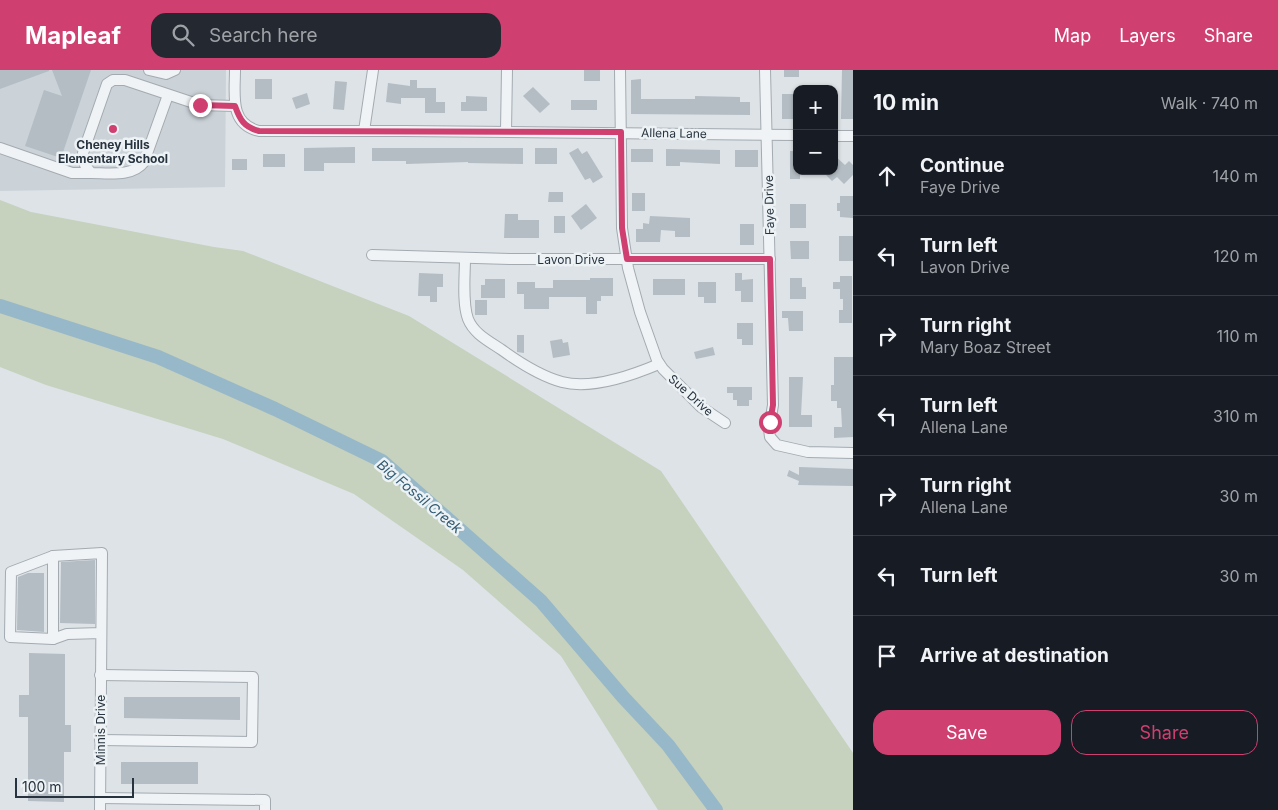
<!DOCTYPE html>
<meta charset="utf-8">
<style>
:root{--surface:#171b24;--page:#242831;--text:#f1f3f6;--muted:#9ea1a6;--line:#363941;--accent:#cf3f6f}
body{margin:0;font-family:Inter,sans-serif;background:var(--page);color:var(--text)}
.controls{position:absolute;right:15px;top:15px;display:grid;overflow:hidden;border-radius:10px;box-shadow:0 1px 4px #0004}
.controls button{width:45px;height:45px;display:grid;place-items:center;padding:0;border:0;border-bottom:1px solid var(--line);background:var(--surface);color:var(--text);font:25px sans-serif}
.scale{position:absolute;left:15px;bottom:12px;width:119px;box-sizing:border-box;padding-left:5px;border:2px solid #27333e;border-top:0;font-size:14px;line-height:18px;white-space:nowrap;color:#27333e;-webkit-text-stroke:4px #edf2f5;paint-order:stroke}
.stop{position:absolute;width:15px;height:15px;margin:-11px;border:4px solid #cf3f6f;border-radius:50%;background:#fff}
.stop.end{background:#cf3f6f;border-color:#fff;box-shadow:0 1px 5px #0008}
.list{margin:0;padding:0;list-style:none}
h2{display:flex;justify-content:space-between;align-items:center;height:65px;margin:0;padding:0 20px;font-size:21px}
h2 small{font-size:16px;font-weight:400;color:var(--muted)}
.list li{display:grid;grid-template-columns:32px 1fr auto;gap:15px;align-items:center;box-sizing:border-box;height:80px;padding:0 20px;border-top:1px solid var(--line)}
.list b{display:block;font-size:19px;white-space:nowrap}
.list p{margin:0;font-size:16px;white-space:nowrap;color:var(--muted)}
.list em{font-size:16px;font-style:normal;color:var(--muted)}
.actions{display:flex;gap:10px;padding:15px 20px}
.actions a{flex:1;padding:11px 0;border:1px solid var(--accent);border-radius:15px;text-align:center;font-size:18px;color:var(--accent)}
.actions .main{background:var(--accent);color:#fff}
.icon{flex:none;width:28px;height:28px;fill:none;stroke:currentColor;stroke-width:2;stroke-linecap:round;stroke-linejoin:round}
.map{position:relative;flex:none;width:853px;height:740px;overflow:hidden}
header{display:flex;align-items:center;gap:30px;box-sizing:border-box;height:70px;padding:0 25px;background:var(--accent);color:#fff}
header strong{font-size:24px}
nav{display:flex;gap:28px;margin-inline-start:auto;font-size:18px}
.search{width:350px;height:45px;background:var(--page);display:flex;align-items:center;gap:12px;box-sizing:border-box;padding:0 18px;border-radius:15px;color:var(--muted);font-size:19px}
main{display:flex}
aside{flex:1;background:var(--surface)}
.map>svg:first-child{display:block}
.built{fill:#cbd3d9}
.green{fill:#c6d1be}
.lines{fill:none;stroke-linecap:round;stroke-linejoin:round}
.river{stroke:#97b8c8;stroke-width:14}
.building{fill:#b4bdc4}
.minor-casing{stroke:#a3abb1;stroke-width:12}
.minor{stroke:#f0f3f6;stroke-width:10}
.route{stroke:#cf3f6f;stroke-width:6}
.poi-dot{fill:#cf3f6f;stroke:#edf2f5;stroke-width:2}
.labels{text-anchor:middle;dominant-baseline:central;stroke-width:5;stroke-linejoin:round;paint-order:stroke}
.street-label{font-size:12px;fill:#27333e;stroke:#edf2f5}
.poi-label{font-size:12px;font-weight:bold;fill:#27333e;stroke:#edf2f5}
.water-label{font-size:14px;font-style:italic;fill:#305a72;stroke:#edf2f5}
</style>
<header>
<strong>Mapleaf</strong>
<div class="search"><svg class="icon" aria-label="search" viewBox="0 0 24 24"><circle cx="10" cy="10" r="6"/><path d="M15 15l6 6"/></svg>Search here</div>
<nav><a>Map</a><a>Layers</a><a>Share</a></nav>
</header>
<main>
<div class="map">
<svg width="853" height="740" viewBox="0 0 853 740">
<rect width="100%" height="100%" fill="#dde3e7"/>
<path class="built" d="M0,0H226L225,117L0,121Z"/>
<path class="green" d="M0,130L31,142L214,177L243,181L409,246L661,401L853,683V740H658L561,586L463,500L354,424L223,369L46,315L0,297Z"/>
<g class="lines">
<path class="river" d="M0,236L158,287L275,339L382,391L541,531L623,627L668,675L716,740"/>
</g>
<g class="building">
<path d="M0,0H49V1L0,19Z"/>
<path d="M52,0H91L61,88L25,76L44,20L62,26Z"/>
<rect x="584" y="0" width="16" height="11"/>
<rect x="784" y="0" width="15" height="7"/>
<path d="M842,0H853V49H841Z"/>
<rect x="255" y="9" width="17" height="20"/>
<path d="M641,9V29H695V26L740,27V32H750V45L631,44V10Z"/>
<path d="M410,10H417V18H436V32H445V43H425V28H401V34L386,32L388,13L410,16Z"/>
<path d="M335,11L347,12L344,40L333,39Z"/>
<path d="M533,17L550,34L540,43L523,26Z"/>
<path d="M307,23L310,34L296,39L292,28Z"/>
<rect x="782" y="24" width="15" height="25"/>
<path d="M466,26L487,27V41H461V32H466Z"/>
<rect x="571" y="30" width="26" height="10"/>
<path d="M355,77V93H324V101H304V78Z"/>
<path d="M372,78H523V94L468,93V92L406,94V91H372Z"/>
<rect x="535" y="78" width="22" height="16"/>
<path d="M578,78L582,84L587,81L603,107L593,113L590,108L585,110L569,83Z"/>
<rect x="631" y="79" width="22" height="13"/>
<path d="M666,79L720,80V94L680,92V96H666Z"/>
<rect x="735" y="80" width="23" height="17"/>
<path d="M790,81H797V101H800V109H790Z"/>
<rect x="263" y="84" width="22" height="13"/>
<path d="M834,85L845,95L849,91L853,95V105L844,114L837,107L832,111L826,105L829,101H834Z"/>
<rect x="232" y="89" width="15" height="11"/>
<path d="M549,122H563V132H548Z"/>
<rect x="632" y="123" width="13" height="18"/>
<path d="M840,126H853V148L840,147V141H837V133H840Z"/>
<path d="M586,134L597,148L581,160L571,146Z"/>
<rect x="790" y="134" width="16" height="24"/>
<path d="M505,144H518V150H539V168H504Z"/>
<rect x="554" y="146" width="11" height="17"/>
<path d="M650,146L690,148V167H675V161L661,160L660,172H636V159H643V153L649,154Z"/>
<rect x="740" y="154" width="14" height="21"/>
<rect x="839" y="166" width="14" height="25"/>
<path d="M790,171H809V189H791Z"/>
<path d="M419,203L443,204V217H437V232H430V226H418Z"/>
<path d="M735,203H742V210L753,209V232H741V221H735Z"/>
<path d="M840,206H852V253H839V240H843V229H840V219H833V212H840Z"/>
<path d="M590,208H613V226H601V231H597V244H586V227H549V239H524V224H517V212H535V218H553V210H590Z"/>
<path d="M790,208H802V217H806V229H790Z"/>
<path d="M485,209H505V228H481V215H485Z"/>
<rect x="653" y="209" width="32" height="16"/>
<path d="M698,212H716V233H704V227H698Z"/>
<rect x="475" y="230" width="12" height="15"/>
<path d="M782,241H803V261H789L788,248H782Z"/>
<path d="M737,253H753V275H742V269H737Z"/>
<path d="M517,265H524V283L517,282Z"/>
<path d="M562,269L563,273L568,272L570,285L553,288L550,271Z"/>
<path d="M713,277L715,285L696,289L694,282Z"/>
<path d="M834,287H853V367L834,368V357H842L841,338H837V331H831V315H834Z"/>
<path d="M789,307H803L801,345H812V357H789Z"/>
<path d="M727,317H752V330H749V336H737V330H733V323H727Z"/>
<path d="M799,397L853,399V416L798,415L799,411L787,406L789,400L799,405Z"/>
<path d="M95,490V554L60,553L61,492Z"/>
<path d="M28,503H44V562L17,560L18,507Z"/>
<path d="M29,583L65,584V655H71V682H64V732L28,731V647H19V625H29Z"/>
<path d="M124,627H240V650L124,648Z"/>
<rect x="121" y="692" width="77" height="22"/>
</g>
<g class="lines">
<g class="minor-casing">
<g id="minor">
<path d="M149,0L166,4L175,0"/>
<path d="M235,0C235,25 229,54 259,61H404L797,65"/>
<path d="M620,0L622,158L628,198L640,242L657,290L663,299L701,337L725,353"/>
<path d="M765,0L773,335L769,359L770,367L777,375L808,382L853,383"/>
<path d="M168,25L144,92C133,107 109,103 91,103L85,95L83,83L107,14L113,10H125L200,35L235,36"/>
<path d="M364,61L373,0"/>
<path d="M506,61L507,0"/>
<path d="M834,66H853"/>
<path d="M0,78L72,103H91"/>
<path d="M372,185L510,189H770"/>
<path d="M465,188C465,205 462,233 468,249C474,264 489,271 502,280C520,293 540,306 562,312C591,320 633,305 659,294"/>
<path d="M53,486L11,502L10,567L53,569"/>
<path d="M100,670L252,672L253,607L100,605"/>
<path d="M100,728L265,730V740"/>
<path d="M100,740L102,483L53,486V569L67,564L101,563"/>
</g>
</g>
<use href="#minor" class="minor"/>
</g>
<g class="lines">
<path class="route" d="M200,35L235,36C240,50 244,57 259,61L621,62L622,158L627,189H770L773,335L770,352"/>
</g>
<circle class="poi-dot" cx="113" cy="59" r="5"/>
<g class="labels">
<g class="street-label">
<text transform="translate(674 63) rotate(1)">Allena Lane</text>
<text transform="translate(769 135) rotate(-91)">Faye Drive</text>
<text x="571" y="189">Lavon Drive</text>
<text transform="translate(691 325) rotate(42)">Sue Drive</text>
<text transform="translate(100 660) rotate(-90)">Minnis Drive</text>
</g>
<g class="poi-label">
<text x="113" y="74">Cheney Hills<tspan x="113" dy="14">Elementary School</tspan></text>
</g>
<g class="water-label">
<text transform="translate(420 426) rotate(40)">Big Fossil Creek</text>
</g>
</g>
</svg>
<div class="controls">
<button>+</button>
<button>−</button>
</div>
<div class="scale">100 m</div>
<div class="stop" style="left:770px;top:352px"></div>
<div class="stop end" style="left:200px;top:35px"></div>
</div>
<aside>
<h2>10 min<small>Walk · 740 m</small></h2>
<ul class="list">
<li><svg class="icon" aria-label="ahead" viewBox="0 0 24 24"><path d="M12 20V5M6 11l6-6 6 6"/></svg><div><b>Continue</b><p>Faye Drive</p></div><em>140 m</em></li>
<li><svg class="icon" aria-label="left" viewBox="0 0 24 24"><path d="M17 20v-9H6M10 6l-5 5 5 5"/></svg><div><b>Turn left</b><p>Lavon Drive</p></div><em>120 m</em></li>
<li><svg class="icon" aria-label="right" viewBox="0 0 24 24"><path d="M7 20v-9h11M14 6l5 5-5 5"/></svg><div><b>Turn right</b><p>Mary Boaz Street</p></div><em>110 m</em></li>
<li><svg class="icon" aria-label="left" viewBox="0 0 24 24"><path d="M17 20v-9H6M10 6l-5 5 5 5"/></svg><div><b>Turn left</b><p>Allena Lane</p></div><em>310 m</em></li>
<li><svg class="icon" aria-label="right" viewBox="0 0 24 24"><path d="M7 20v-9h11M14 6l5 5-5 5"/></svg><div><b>Turn right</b><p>Allena Lane</p></div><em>30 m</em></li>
<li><svg class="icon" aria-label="left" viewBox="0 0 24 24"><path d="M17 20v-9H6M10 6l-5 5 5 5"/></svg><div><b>Turn left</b></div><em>30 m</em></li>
<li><svg class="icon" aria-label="arrive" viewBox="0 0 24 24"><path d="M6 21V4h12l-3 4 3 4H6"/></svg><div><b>Arrive at destination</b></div></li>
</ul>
<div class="actions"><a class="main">Save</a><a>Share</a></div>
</aside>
</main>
